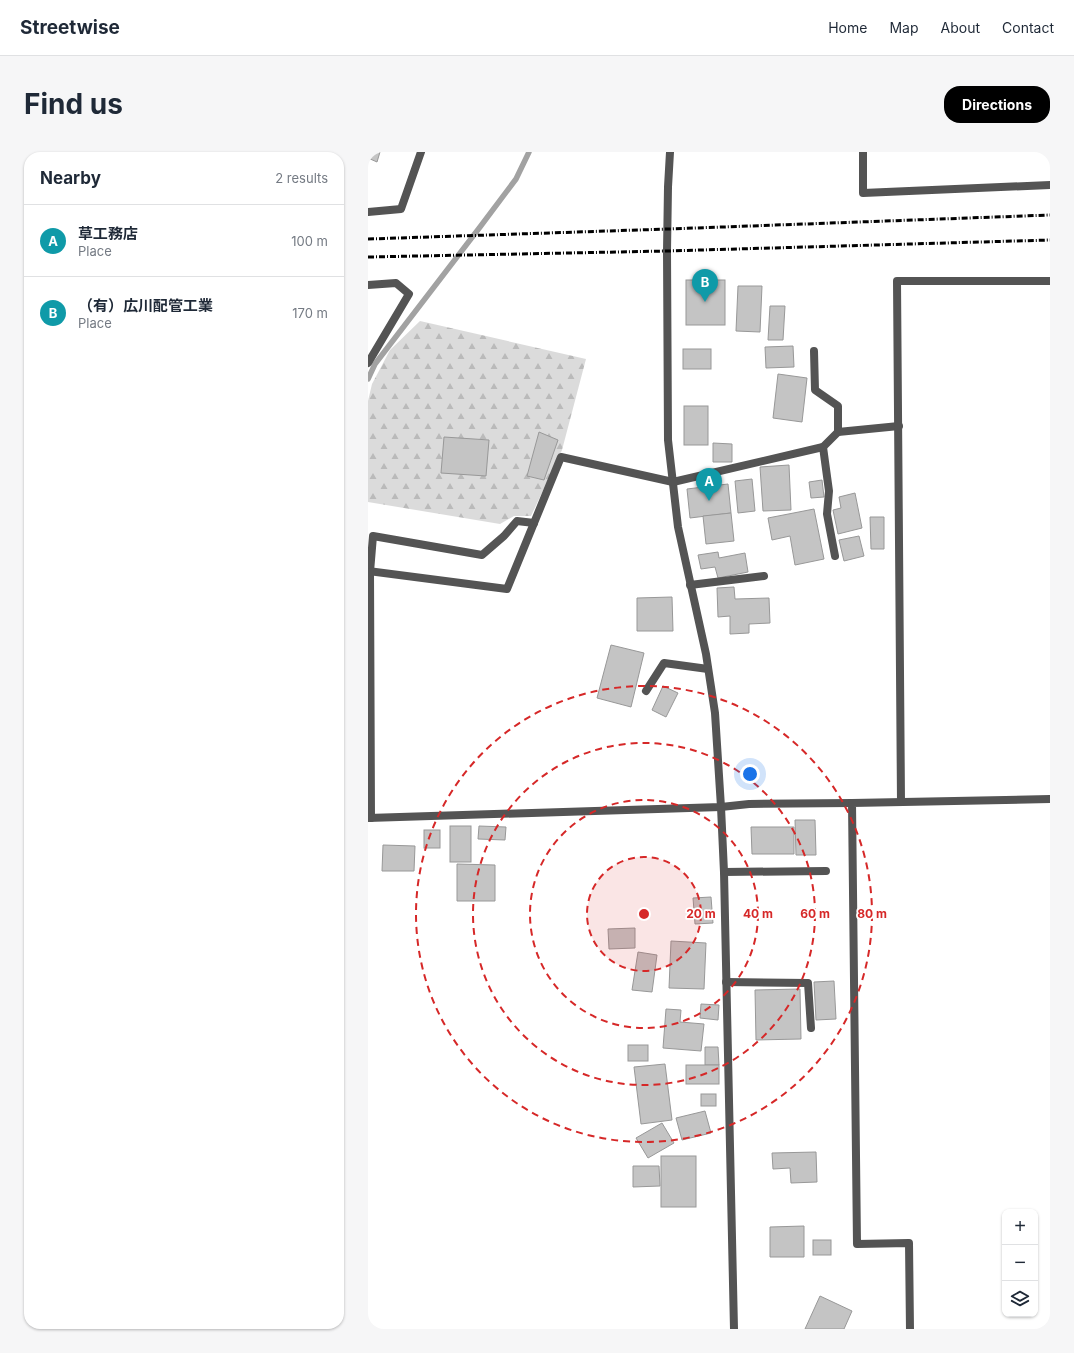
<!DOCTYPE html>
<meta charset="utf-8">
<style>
:root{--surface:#fff;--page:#f6f6f7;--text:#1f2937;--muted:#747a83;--line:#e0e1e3;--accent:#000}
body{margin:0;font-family:Inter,"Noto Sans JP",sans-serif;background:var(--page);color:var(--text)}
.controls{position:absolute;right:12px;bottom:12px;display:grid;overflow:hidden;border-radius:8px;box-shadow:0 1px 3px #0004}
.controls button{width:36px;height:36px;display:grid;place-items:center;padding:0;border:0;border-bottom:1px solid var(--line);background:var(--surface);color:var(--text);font:20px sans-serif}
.you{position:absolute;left:382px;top:622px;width:14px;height:14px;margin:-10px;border:3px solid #fff;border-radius:50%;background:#1a73e8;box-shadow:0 0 0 6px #1a73e833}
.badge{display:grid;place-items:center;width:26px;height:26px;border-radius:50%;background:var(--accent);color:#fff;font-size:13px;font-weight:700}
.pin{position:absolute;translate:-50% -33px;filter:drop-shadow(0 1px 2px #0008)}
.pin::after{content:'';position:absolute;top:21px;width:14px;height:12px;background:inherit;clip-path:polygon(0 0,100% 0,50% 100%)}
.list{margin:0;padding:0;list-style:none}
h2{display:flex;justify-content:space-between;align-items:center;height:52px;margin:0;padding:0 16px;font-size:17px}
h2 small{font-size:13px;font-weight:400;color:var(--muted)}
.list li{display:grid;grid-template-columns:26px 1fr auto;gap:12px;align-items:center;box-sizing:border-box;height:72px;padding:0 16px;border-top:1px solid var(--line)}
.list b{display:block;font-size:15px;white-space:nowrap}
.list p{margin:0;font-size:13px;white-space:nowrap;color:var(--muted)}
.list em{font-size:13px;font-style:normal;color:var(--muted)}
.icon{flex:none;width:22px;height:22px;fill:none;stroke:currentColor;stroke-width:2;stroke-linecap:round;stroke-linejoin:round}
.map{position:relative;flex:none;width:682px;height:1177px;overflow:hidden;border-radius:16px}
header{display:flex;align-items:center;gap:24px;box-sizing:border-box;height:56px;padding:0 20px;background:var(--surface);border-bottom:1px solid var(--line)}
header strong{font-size:19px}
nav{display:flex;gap:22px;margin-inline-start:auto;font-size:14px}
.intro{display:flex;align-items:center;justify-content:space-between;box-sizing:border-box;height:96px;padding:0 24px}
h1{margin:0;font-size:28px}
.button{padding:10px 18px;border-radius:16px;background:var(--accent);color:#fff;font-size:14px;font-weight:700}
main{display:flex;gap:24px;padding:0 24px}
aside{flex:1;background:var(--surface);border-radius:16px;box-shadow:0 1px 3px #0004}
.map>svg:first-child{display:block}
.forest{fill:url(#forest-firs)}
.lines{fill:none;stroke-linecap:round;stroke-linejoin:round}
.stream{stroke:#a2a2a2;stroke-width:5.5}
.building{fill:#c4c4c4;stroke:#989898}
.lane{stroke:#545454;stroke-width:8}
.street{stroke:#545454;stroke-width:8}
.rail{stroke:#000;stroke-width:3;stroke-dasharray:6 2 1 2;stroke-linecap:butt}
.ring{fill:none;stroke:#d62828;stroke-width:2;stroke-dasharray:7 5}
.centre{fill:#d62828;stroke:#fff;stroke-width:2}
.ring-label{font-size:12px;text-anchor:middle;font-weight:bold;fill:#d62828;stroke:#fff;stroke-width:3.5;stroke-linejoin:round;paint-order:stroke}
</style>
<header>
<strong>Streetwise</strong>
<nav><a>Home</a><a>Map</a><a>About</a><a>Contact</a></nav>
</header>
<div class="intro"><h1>Find us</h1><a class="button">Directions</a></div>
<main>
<aside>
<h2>Nearby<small>2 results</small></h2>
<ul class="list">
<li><span class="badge" style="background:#0f9aa8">A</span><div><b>草工務店</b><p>Place</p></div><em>100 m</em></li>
<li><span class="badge" style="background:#0f9aa8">B</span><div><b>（有）広川配管工業</b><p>Place</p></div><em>170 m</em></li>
</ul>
</aside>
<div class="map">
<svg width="682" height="1177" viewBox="0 0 682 1177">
<defs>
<pattern id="forest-firs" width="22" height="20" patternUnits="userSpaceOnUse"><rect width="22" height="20" fill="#dbdbdb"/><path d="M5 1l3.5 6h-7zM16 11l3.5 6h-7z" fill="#bababa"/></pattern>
</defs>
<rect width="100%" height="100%" fill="#fff"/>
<path class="forest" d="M52,169L218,207L194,298L163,364H146L132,372L0,350V249L4,232L22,198Z"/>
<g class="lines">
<path class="stream" d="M0,227L7,212L112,75L148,27L161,0"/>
</g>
<g class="building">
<path d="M0,0H12L9,10L0,6Z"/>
<rect x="318" y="128" width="39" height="45"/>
<path d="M370,134H394L392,180L368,179Z"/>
<path d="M402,154H417L415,188H400Z"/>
<path d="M425,194L426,215L398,216L397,195Z"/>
<rect x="315" y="197" width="28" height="20"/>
<path d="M410,222L439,226L434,270L405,266Z"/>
<rect x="316" y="254" width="24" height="39"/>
<path d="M171,280L190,288L176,328L159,324Z"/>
<path d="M76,285L121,288L118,324L73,321Z"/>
<path d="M345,291L364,292V310H345Z"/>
<path d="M421,313L423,358L395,359L392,315Z"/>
<path d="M384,327L387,359L370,361L367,329Z"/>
<path d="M454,328L456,345L443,346L441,330Z"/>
<path d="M360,332L363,361L322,366L319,337Z"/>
<path d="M487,341L494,376L470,382L465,358L473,356L471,345Z"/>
<path d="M446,357L456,407L427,413L422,384L404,388L400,366Z"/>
<path d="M363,361L366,389L338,392L335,364Z"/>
<path d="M502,365H516V397H503Z"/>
<path d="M491,384L496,404L476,409L471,388Z"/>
<path d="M350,400L351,406L377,401L380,420L350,426L347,415L333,417L330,403Z"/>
<path d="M366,435L367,447L401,446L402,471L381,472V481L362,482V464L350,465L349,436Z"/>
<path d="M304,445L305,479H269V446Z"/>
<path d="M243,493L276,501L263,555L229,546Z"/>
<path d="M295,534L310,541L298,565L284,558Z"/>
<path d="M427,668H447L448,703H428Z"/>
<rect x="82" y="674" width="21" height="36"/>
<path d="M111,674L138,675L137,688L110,687Z"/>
<path d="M383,675H426V702H384Z"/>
<rect x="56" y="678" width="16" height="18"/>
<path d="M15,693L47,694L46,719H14Z"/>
<path d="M89,712L127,713V749H89Z"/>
<path d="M343,745L345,771L327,772L325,746Z"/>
<path d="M267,776V796L241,797L240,777Z"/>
<path d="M303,789L338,791L336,837L301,836Z"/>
<path d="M270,800L289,803L284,840L264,838Z"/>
<path d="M466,829L468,867L448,868L446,830Z"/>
<path d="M432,837L433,887L388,888L387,838Z"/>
<path d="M333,852L351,853L350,868L332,866Z"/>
<path d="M298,857L313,858L312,870L336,872L333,899L295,896Z"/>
<rect x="260" y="893" width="20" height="16"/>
<path d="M337,895H350L351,913H337Z"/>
<path d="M297,912L304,968L273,972L266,915Z"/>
<rect x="318" y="913" width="33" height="19"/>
<rect x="333" y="942" width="15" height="12"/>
<path d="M337,959L343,981L314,988L308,966Z"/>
<path d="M294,971L306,991L280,1006L268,986Z"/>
<path d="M448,1000L449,1030L423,1031L422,1016L405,1017L404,1001Z"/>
<rect x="293" y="1004" width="35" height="51"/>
<path d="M265,1014H291L292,1034L265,1035Z"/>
<path d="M436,1074V1105H402V1075Z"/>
<rect x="445" y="1088" width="18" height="15"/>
<path d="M452,1144L484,1159L476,1177H437Z"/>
</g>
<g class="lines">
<g class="lane">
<path d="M446,199L447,238L470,254V280"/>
<path d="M455,295L461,339L459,362L467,404"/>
<path d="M2,420L5,384L114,403L136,384L149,369L166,371"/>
<path d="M322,433L396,424"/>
<path d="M278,539L296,511L340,517"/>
<path d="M356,720L458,719"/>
<path d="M358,830L440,831L443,876"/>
</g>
<g class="street">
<path d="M302,0L300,35L299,99L300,288L310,375L338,502L347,561L353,655L356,720L366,1177"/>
<path d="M495,0V41L682,33"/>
<path d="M0,60L33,57L53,0"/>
<path d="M0,133L28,131L41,142L0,211"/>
<path d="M0,419L139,437L193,305L305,330L455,295L470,280L531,274"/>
<path d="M2,420L3,666"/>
<path d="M533,650L529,129H682"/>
<path d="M0,666L353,655L381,652L484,651"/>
<path d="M542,1177L541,1091L489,1092L484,651L682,647"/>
</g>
<g class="rail">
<path d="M0,87L300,77L682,63"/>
<path d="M0,105L299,99L682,88"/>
</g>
</g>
<circle cx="276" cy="762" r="57" fill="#d62828" fill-opacity=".12"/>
<g class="ring">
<circle cx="276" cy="762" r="57"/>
<circle cx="276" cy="762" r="114"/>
<circle cx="276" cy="762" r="171"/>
<circle cx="276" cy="762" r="228"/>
</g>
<circle cx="276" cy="762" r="6" class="centre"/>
<g class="ring-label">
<text x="333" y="766">20 m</text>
<text x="390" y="766">40 m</text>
<text x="447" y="766">60 m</text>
<text x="504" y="766">80 m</text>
</g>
</svg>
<div class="controls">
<button>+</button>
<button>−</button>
<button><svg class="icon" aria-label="layers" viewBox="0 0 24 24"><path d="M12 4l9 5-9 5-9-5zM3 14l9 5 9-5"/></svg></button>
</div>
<div class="you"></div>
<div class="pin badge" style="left:341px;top:349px;background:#0f9aa8">A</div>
<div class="pin badge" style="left:337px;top:150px;background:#0f9aa8">B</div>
</div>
</main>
